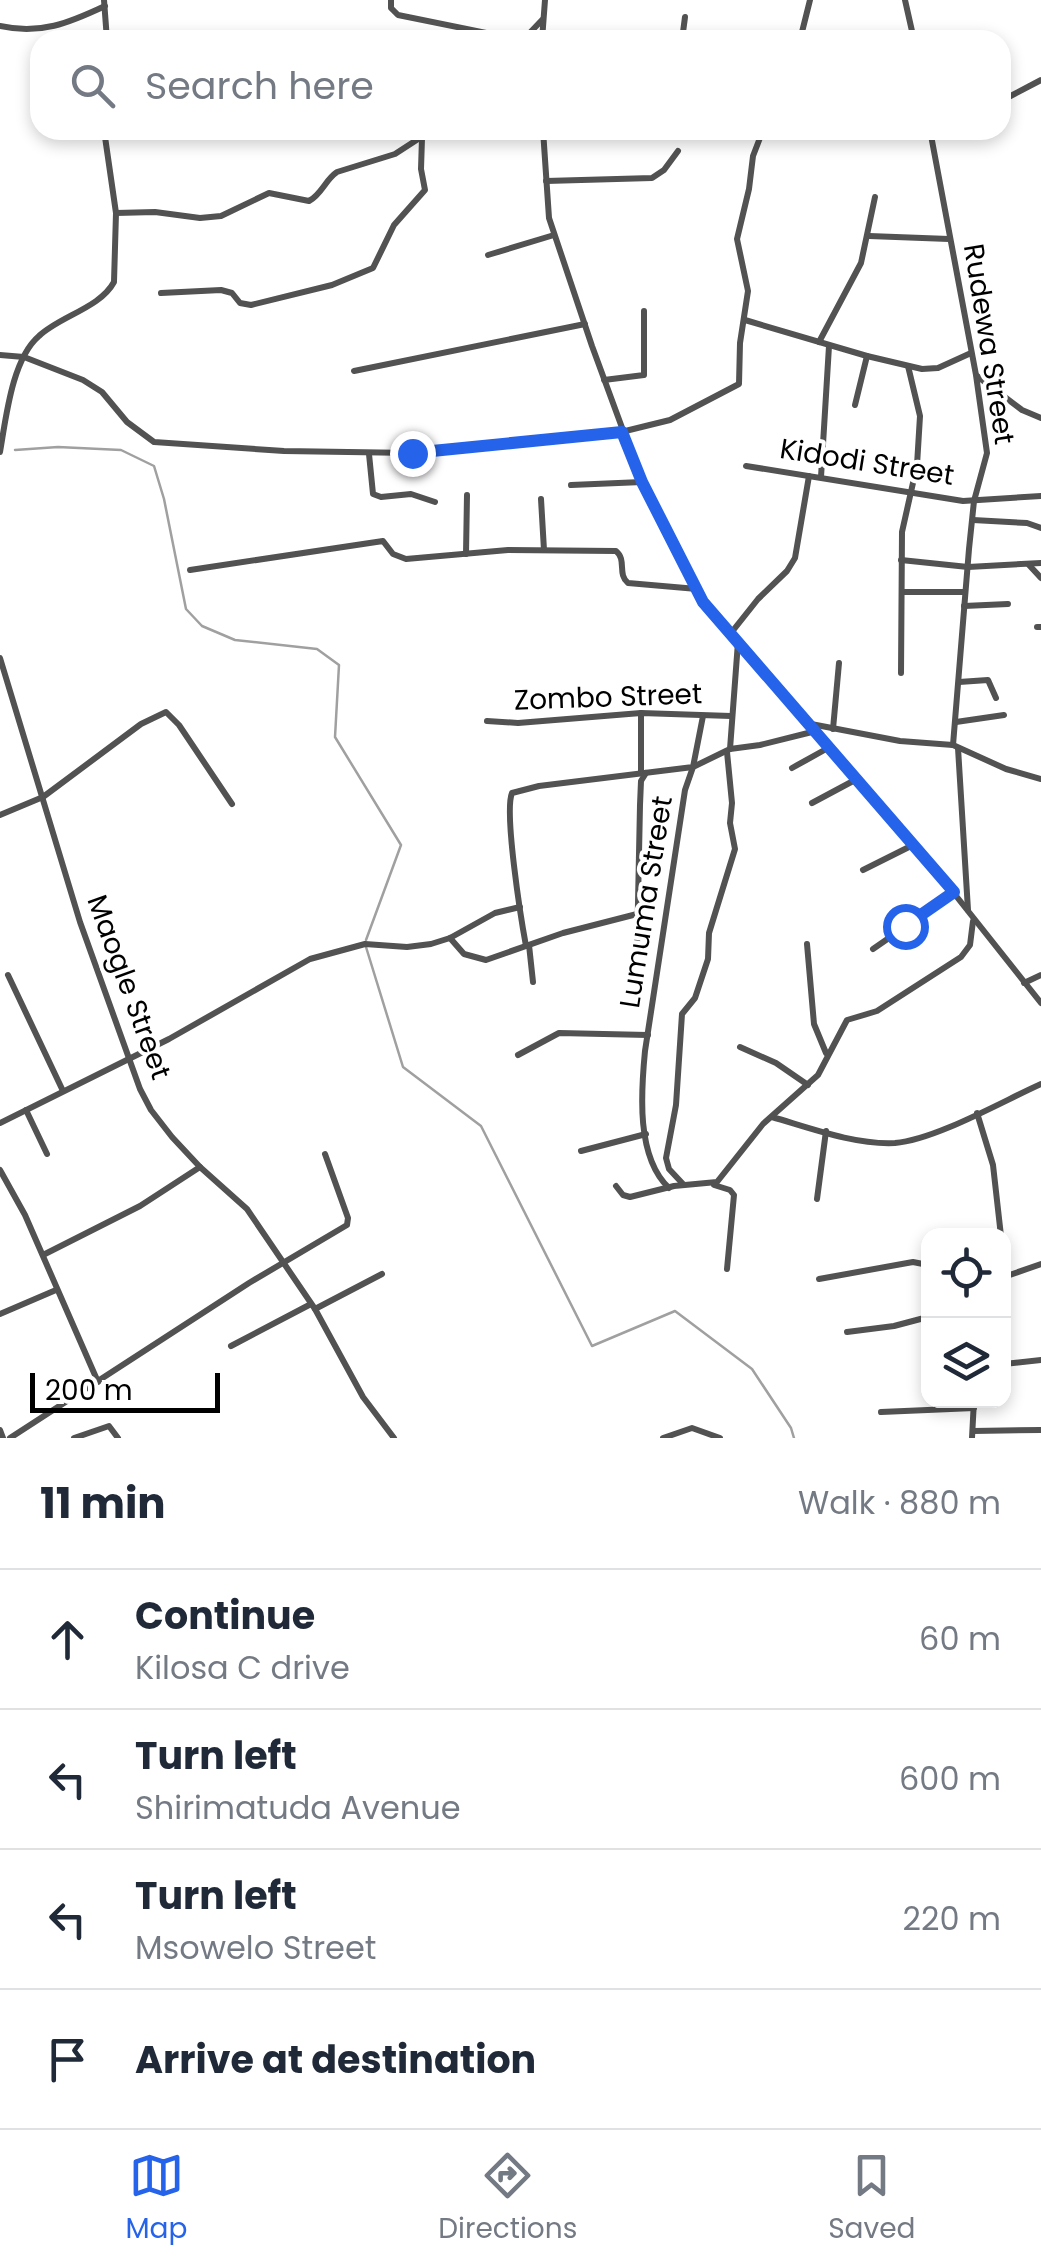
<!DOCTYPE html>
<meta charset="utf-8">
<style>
:root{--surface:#fff;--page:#f2f2f3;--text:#1f2937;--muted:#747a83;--line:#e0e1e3;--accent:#2563eb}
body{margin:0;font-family:Poppins,sans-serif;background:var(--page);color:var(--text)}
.controls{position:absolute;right:30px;bottom:30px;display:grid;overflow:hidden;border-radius:20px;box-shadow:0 5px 15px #0003}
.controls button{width:90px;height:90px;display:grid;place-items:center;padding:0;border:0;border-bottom:2px solid var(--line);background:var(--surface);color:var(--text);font:50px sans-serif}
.scale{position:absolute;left:30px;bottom:25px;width:190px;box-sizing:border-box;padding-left:10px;border:5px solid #000;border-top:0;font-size:28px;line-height:35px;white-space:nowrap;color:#000;-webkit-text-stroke:8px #fff;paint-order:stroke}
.stop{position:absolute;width:30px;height:30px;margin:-22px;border:8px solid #2563eb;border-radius:50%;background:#fff}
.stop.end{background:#2563eb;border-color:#fff;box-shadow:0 2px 10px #0008}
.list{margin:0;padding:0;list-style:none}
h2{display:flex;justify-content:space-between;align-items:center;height:130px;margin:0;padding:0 40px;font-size:42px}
h2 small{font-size:32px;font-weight:400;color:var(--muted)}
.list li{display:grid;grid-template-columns:65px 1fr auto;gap:30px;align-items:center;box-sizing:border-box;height:140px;padding:0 40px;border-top:2px solid var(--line)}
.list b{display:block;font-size:38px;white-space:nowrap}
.list p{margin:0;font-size:32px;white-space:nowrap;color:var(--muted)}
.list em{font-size:32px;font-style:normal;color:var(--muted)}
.icon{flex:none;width:55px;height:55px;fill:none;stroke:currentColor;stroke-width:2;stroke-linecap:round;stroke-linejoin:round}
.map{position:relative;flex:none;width:1041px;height:1438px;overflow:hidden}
.search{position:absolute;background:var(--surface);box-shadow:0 5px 15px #0003;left:30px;right:30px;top:30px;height:110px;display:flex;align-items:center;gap:25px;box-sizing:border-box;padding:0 35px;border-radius:30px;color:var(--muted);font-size:38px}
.sheet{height:690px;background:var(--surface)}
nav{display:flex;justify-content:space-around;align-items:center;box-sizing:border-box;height:140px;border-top:2px solid var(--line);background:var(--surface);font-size:28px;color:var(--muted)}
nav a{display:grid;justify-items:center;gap:5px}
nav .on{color:var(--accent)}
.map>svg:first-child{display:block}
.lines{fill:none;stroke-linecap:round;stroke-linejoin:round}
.stream{stroke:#a0a0a0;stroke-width:2.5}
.street{stroke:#525252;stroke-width:6}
.route{stroke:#2563eb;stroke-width:12}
.labels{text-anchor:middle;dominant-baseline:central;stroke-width:8;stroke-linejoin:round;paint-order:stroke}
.street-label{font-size:28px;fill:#000;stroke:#fff}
</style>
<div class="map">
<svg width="1041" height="1438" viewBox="0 0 1041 1438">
<rect width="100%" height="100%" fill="#fff"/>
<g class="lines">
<g class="stream">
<path d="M15,450L58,447L121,450L154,466L164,499L186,609L202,626L235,640L317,649L339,665L335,737L401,845L366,940"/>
<path d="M366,947L403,1067L481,1126L592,1346L675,1311L752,1369L791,1428L794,1438"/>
</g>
<g class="street">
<path d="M104,0L107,40"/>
<path d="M391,0V8L398,15L521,40"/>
<path d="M905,0L914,40"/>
<path d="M0,26C40,35 69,23 105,6"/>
<path d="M523,40L542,20"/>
<path d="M542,40L545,0"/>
<path d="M682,40L685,17"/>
<path d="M800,40L810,0"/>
<path d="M1001,101L1041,80"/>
<path d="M543,130L549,218L592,346L642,482L703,602L949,887L1041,1003"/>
<path d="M930,130L976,375L987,453L974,501L969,549L953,745"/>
<path d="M546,181L652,178L664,170L678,151"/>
<path d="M116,213L155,212L200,218L221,216L269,193L309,201C322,194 325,180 337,172L395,154L432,130"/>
<path d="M869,236L949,239"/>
<path d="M488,255L554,235"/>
<path d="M161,293L221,290L232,293L240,303L251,305L332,285L373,268L394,225L425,190L421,169L422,138"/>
<path d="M745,320L867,356L922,369L938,368L971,353"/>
<path d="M819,342L861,263L875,197"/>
<path d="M0,355L24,357L83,380L102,392L127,422L154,442L284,451L412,453L605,436L670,420L739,384L740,343L748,291L737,239L749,189L753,156L763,130"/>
<path d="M354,371L585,324"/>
<path d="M977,376L1022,410L1041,418"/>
<path d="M604,380L644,375V311"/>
<path d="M855,405L867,356"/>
<path d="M0,452C6,418 12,359 39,336C60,316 100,308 114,282L116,213L104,130"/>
<path d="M369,454L373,494L381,497L411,494L435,502"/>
<path d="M746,466L963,501L1041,496"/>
<path d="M821,477L829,346"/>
<path d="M571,485L642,482"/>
<path d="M541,499L544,550"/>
<path d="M973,520L1027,523L1041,528"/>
<path d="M466,554L467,495"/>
<path d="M901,560L968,567L1041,563"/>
<path d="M1029,565L1041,578"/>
<path d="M190,570L383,541L393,554L406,559L508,550L616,551C627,560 617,574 628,583L697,589"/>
<path d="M903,592H965"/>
<path d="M964,606L1008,604"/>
<path d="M1037,627H1041"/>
<path d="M731,633L758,599L787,571L795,558L809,476"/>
<path d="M0,658L80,922L140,1089L151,1110L172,1137L200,1167L247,1209L315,1309L363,1397L394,1438"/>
<path d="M901,673L902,532L917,465L920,416L908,366"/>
<path d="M959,682L988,680L996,698"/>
<path d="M641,713V772"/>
<path d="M487,721L518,723L641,713L731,716"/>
<path d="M956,722L1004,715"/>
<path d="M811,724L900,741L953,745L1006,769L1041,779"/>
<path d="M833,729L839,663"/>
<path d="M958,748L968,910"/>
<path d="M730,749L760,745L816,731"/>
<path d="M792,768L828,748"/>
<path d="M812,803L855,780"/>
<path d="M0,815L43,797L141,724L166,712L179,725L232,804"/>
<path d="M863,870L913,845"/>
<path d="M450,938L464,954L486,960L563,933L637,914"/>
<path d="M807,944L814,1024L826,1053"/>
<path d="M529,945L533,982"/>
<path d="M526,946C521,919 504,812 512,793L539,786L693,767L703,716"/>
<path d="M873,949L954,893"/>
<path d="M637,951L640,805L641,781L646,773"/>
<path d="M8,975L63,1091"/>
<path d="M1024,983L1041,975"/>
<path d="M740,1047L776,1063L808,1085"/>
<path d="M518,1055L559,1033L648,1035"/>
<path d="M26,1110L47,1154"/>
<path d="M977,1113L993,1165L1001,1236"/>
<path d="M772,1117C810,1128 855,1145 895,1143C935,1140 1003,1101 1041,1084"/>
<path d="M0,1123L169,1039L310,959L365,944L407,947L431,944L450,938L495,913L520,907"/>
<path d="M581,1151L646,1134"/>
<path d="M0,1170L25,1215L98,1382"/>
<path d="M683,1184L669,1169L666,1158L676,1105L682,1014L695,998L708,959L709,933L735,849L730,823L732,803L727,752"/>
<path d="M714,1185L730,1190L734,1195L727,1269"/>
<path d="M616,1186L623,1195L630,1197L674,1186L717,1182L763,1124L818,1075L847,1020L877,1011L961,957L970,945L973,921"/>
<path d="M669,1188C636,1157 641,1092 645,1051L685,790L693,767L730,749L738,642"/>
<path d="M817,1199L826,1131"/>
<path d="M43,1255L140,1206L200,1167"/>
<path d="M1004,1262V1279"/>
<path d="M1004,1277L1041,1264"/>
<path d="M819,1279L913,1262L928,1265"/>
<path d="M315,1309L382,1274"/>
<path d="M0,1314L56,1290"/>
<path d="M847,1332L894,1326L928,1317"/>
<path d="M231,1346L311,1304"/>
<path d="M1004,1364L1041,1360"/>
<path d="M881,1412L974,1408"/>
<path d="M0,1430L3,1438"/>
<path d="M973,1431L1041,1430"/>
<path d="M10,1438L249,1283L347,1225L348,1218L325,1154"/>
<path d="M74,1438L109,1426L118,1438"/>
<path d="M663,1438L692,1428L720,1438"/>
<path d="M972,1438L974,1400"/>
</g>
</g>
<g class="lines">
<path class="route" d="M412,453L622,432L642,482L703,602L954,892L905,926"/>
</g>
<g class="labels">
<g class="street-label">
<text transform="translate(989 344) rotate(81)">Rudewa Street</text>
<text transform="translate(867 462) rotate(9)">Kidodi Street</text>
<text transform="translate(608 697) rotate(-2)">Zombo Street</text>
<text transform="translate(646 902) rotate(-81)">Lumuma Street</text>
<text transform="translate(129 987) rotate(70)">Maogle Street</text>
</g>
</g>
</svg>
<div class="controls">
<button><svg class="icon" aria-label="locate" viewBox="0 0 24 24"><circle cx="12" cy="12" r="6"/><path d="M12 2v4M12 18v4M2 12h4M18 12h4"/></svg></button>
<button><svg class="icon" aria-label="layers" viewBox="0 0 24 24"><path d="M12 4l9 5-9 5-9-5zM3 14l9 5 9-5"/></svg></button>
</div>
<div class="scale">200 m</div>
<div class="stop" style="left:905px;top:926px"></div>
<div class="stop end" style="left:412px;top:453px"></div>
<div class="search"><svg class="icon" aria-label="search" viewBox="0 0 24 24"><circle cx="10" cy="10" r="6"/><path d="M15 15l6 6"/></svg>Search here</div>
</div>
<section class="sheet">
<h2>11 min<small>Walk · 880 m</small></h2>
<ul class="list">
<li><svg class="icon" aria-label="ahead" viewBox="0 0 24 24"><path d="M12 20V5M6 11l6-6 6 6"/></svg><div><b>Continue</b><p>Kilosa C drive</p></div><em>60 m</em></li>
<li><svg class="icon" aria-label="left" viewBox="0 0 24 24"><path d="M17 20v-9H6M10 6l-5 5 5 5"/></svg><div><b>Turn left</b><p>Shirimatuda Avenue</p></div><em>600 m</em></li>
<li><svg class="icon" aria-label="left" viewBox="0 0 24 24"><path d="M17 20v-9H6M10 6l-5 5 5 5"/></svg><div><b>Turn left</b><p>Msowelo Street</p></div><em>220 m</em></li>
<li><svg class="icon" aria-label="arrive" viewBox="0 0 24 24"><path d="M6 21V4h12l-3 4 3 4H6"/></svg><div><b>Arrive at destination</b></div></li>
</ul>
</section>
<nav>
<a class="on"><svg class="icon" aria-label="map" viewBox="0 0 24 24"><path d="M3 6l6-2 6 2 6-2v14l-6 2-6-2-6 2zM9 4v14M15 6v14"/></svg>Map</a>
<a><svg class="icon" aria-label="directions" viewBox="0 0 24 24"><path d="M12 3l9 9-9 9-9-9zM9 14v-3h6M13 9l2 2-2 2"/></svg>Directions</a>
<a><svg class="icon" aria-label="saved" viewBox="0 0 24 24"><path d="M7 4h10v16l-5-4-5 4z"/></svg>Saved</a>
</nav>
